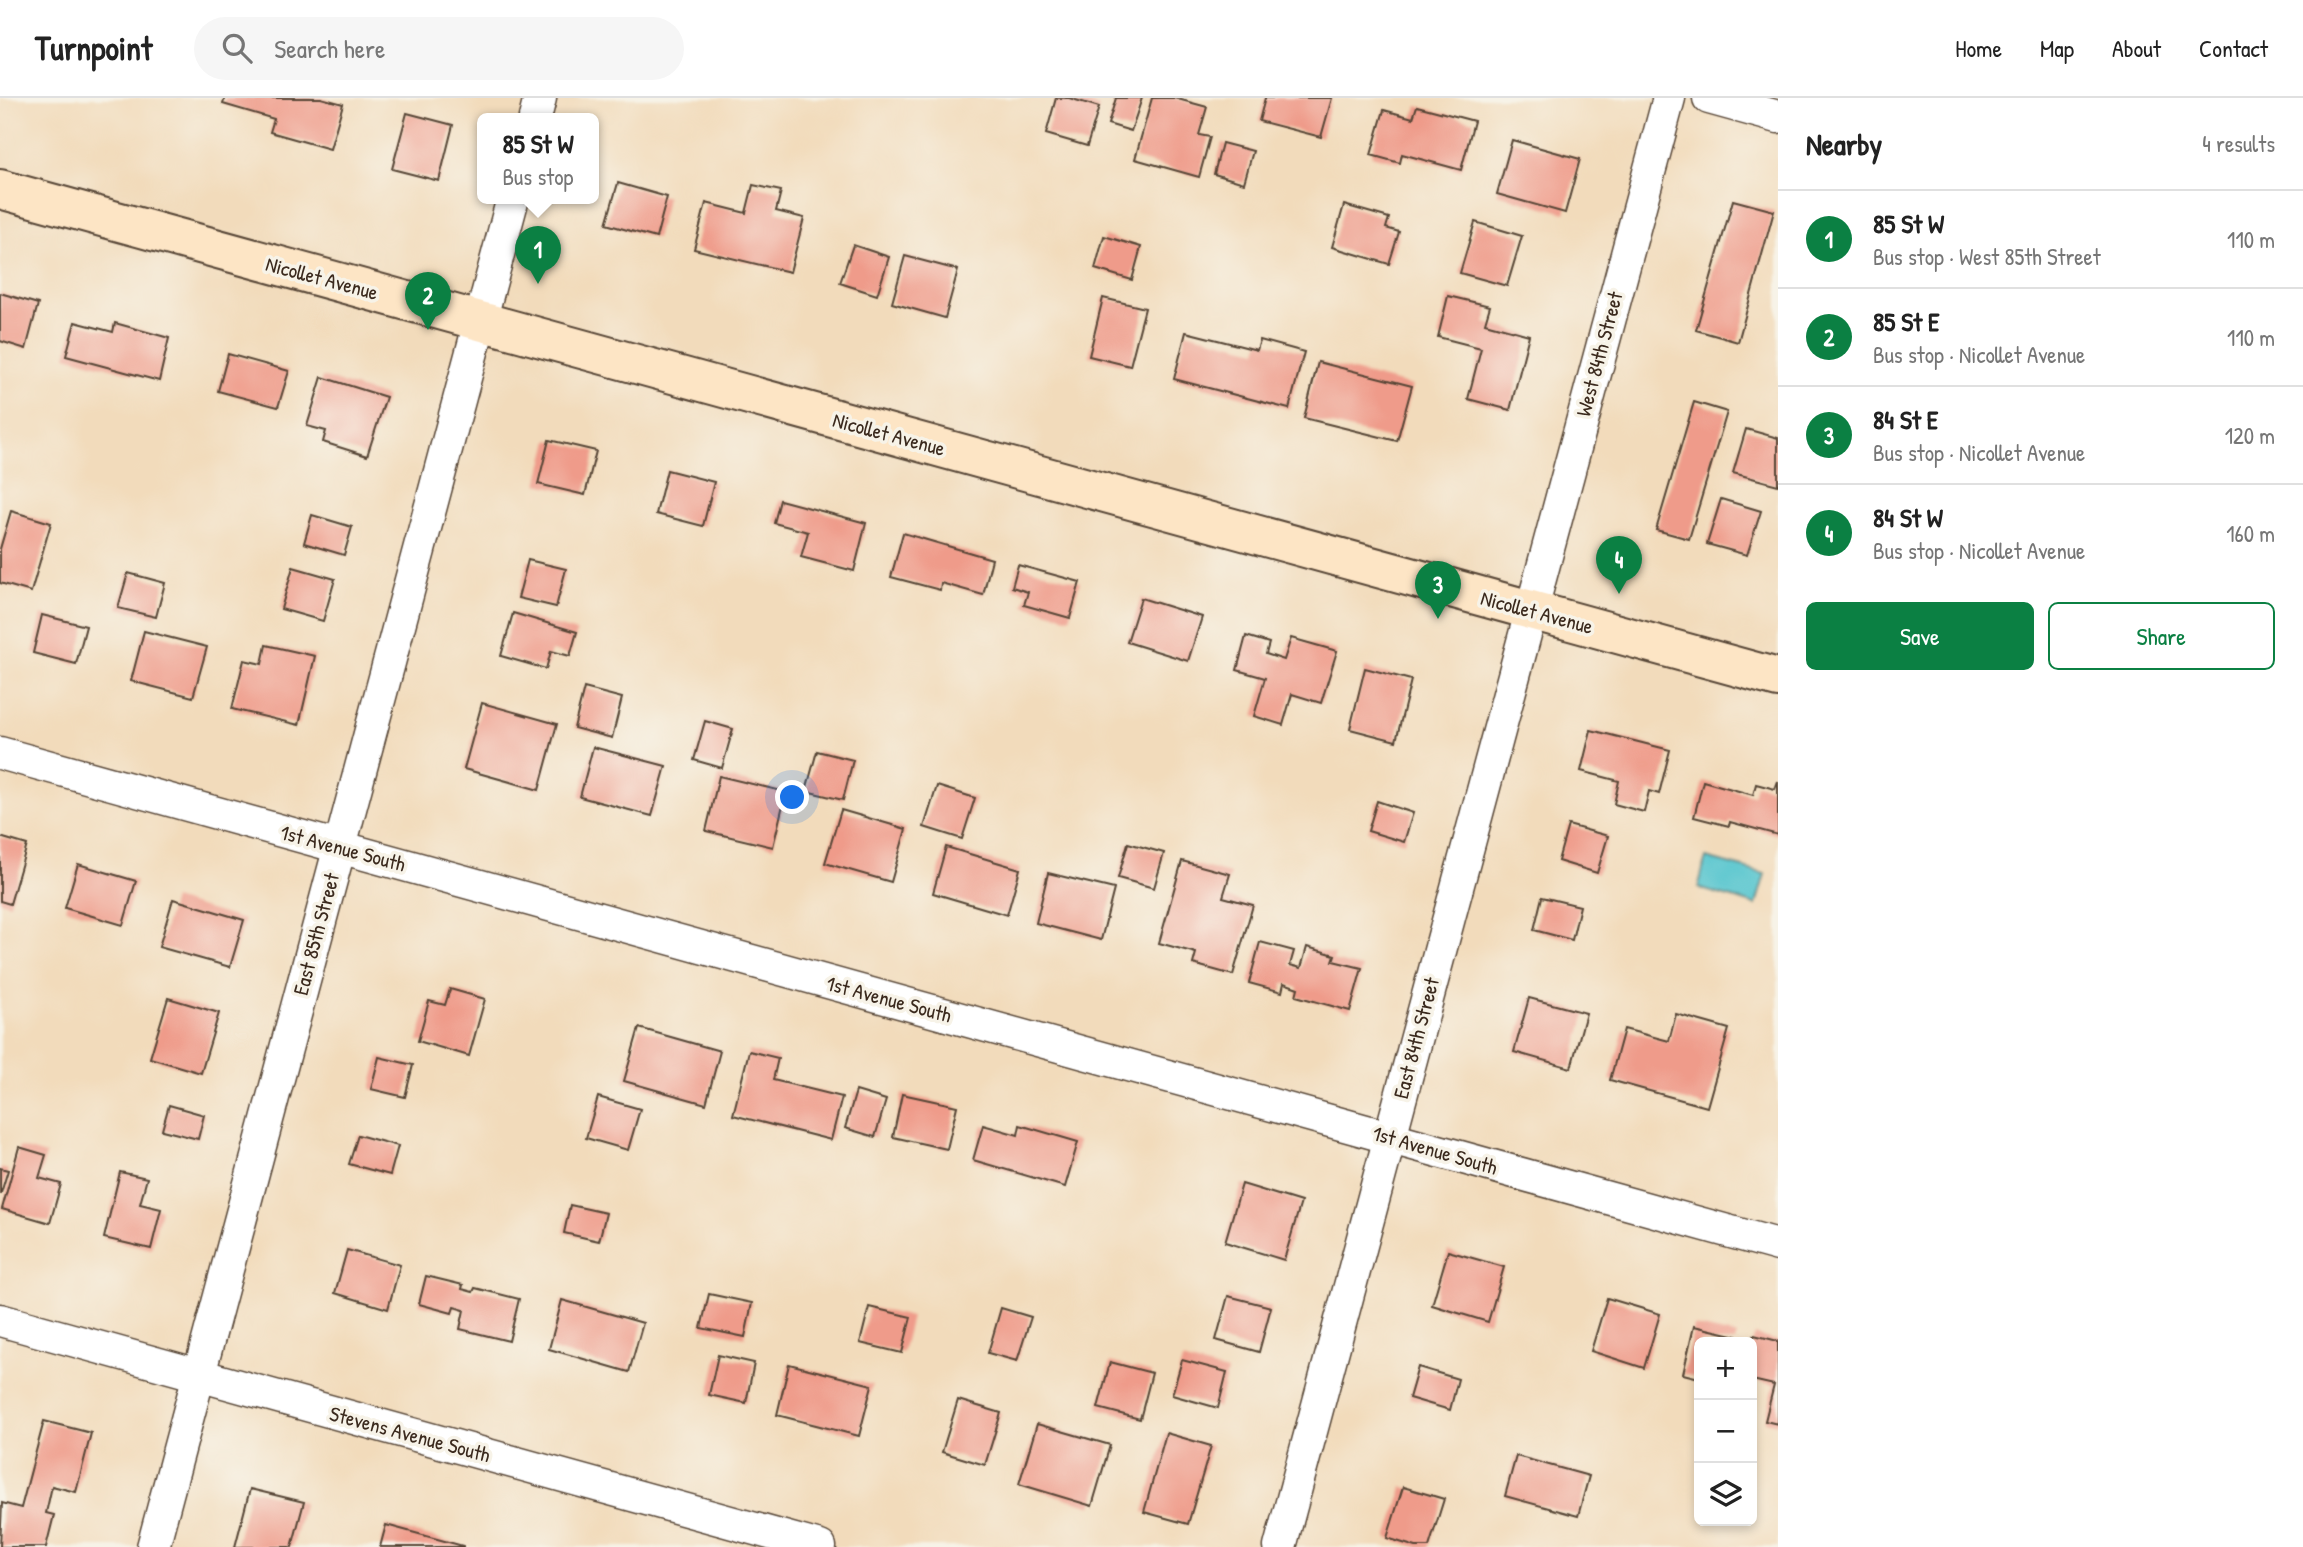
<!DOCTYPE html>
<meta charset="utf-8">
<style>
:root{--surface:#fff;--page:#f6f6f6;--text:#222;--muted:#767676;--line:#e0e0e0;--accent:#0b8043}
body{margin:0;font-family:"Patrick Hand",sans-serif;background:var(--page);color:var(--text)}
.controls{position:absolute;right:21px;bottom:21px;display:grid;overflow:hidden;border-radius:10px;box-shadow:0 4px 10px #0003}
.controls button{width:63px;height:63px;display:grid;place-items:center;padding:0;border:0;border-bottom:2px solid var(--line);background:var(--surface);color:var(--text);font:35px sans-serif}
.you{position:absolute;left:793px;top:700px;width:24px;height:24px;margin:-18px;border:5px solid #fff;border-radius:50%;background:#1a73e8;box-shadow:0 0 0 10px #1a73e833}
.badge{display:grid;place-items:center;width:46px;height:46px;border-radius:50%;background:var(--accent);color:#fff;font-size:23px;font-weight:700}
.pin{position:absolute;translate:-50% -58px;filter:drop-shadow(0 2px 4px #0008)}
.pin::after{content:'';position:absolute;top:37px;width:24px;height:21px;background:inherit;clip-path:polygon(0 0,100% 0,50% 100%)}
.popup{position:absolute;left:477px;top:15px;width:122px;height:91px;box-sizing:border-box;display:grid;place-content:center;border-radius:10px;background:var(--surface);filter:drop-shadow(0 2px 5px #0005);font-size:23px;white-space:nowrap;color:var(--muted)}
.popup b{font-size:26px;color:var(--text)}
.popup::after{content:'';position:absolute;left:50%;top:100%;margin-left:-14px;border:14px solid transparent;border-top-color:var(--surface)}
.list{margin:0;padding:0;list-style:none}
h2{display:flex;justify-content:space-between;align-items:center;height:91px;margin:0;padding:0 28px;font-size:30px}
h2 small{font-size:23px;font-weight:400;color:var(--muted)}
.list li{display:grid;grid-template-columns:46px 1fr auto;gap:21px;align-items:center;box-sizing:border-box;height:98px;padding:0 28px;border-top:2px solid var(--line)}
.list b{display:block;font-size:26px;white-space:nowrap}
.list p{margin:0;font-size:23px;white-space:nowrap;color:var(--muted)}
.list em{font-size:23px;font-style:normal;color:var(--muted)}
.actions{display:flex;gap:14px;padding:21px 28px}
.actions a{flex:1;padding:16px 0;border:2px solid var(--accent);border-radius:10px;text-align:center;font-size:24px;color:var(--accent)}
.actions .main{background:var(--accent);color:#fff}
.icon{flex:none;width:38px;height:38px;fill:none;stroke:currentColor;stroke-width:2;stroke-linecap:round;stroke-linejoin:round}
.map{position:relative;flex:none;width:1778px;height:1449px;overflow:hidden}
header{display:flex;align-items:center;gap:42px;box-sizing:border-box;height:98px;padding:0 35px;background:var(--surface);border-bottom:2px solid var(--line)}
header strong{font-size:33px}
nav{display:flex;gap:38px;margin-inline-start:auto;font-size:24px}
.search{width:490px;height:63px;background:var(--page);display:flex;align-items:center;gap:18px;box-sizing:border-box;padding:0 24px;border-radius:38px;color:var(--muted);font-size:26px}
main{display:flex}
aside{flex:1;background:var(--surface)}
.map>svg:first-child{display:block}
.water{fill:#59c6cf;stroke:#4a7876;stroke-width:2}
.building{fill:#ef9b8a}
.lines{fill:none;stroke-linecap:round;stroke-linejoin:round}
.minor-casing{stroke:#564536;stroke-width:35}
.secondary-casing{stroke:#564536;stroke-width:42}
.minor{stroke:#fff;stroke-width:32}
.secondary{stroke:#fde5c5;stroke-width:38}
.labels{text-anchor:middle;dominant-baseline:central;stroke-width:7;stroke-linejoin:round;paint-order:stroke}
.street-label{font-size:21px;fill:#3b2a1e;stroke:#f7f3e8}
</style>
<header>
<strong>Turnpoint</strong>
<div class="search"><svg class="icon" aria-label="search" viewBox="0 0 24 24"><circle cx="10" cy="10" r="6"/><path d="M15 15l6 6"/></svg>Search here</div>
<nav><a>Home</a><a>Map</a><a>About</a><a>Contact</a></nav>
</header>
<main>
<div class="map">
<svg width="1778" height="1449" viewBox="0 0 1778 1449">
<rect width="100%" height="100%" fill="#f7f3e8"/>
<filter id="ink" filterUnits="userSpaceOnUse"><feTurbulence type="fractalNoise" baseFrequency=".0143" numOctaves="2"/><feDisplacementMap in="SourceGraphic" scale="14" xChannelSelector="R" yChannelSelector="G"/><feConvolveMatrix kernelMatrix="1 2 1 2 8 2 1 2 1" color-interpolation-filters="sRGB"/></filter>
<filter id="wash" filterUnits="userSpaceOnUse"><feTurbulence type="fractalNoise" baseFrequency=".00686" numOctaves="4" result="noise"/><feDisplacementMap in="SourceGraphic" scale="28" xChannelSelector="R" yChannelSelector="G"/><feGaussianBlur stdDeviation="1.57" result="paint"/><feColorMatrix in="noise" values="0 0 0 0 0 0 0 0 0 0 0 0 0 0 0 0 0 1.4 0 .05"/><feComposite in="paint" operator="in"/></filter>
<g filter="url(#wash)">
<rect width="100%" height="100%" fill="#f2dbbb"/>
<path class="water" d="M1706,760L1765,776L1756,807L1698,790Z"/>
<g id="blocks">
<g class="building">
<path d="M225,0H321L343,6L330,51L270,34L274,21L223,6Z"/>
<path d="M1056,0H1069L1099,9L1087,48L1046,36Z"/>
<path d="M1116,0H1142L1131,33L1108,26Z"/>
<path d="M1152,0H1174L1207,9L1199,37L1210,39L1199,79L1135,61Z"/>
<path d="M1265,0H1332L1321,39L1259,23Z"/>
<path d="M1417,8L1474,23L1461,72L1402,56L1400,65L1371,57L1384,12L1413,20Z"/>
<path d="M407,15L453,27L439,83L392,71Z"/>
<path d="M1512,42L1580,61L1565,115L1497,96Z"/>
<path d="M1222,45L1253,53L1244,85L1214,76Z"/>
<path d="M618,85L667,99L656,140L606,126Z"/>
<path d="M753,87L781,93L776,113L804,120L790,174L694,151L706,105L746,115Z"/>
<path d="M1733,102L1774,113L1738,244L1696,232Z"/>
<path d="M1344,107L1389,120L1386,130L1399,134L1389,166L1332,149Z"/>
<path d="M1475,124L1522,138L1507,188L1460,175Z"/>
<path d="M1104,138L1141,149L1132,182L1095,171Z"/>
<path d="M853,147L889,159L877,197L840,185Z"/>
<path d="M905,158L958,172L945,220L892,205Z"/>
<path d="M0,195L38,206L26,251L0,243Z"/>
<path d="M1448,198L1490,208L1485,225L1529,237L1510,312L1468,301L1481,250L1438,239Z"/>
<path d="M1103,200L1145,210L1130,268L1089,258Z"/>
<path d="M75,224L113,234L115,225L169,240L159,283L66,258Z"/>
<path d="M1186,234L1257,252L1260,242L1304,254L1289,311L1174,281Z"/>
<path d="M228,256L289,273L278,309L218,293Z"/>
<path d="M1318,264L1412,288L1397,343L1304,320Z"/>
<path d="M322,279L386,299L367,358L323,344L326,333L307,328Z"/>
<path d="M1694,304L1727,314L1689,441L1656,432Z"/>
<path d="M1746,331L1778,340V387L1733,375Z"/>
<path d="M549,342L596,353L585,397L538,386Z"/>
<path d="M667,372L714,384L703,428L656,416Z"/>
<path d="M1721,401L1761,413L1747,457L1707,446Z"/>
<path d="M780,402L866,425L854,473L801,459L808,434L774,425Z"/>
<path d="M11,413L51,425L31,494L0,485V451Z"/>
<path d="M312,417L352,429L344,457L304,445Z"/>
<path d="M903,435L992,461L983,497L941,485L940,492L891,479Z"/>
<path d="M528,462L566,471L556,509L518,500Z"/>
<path d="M1018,467L1080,484L1070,520L1024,507L1028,494L1012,489Z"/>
<path d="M293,469L335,481L323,523L281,511Z"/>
<path d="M128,475L165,485L156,519L118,510Z"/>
<path d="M1141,500L1202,519L1188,563L1127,544Z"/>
<path d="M513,515L577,534L570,558L551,553L546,571L501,558Z"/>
<path d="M42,517L86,528L76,566L33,555Z"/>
<path d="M144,533L207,549L193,599L131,583Z"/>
<path d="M1246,538L1269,545L1266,556L1284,562L1291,540L1337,553L1321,605L1292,596L1283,627L1254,618L1265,580L1237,572Z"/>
<path d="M266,547L315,558L299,627L232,611L244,562L262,566Z"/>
<path d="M1365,570L1411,582L1396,643L1350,631Z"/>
<path d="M584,590L622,600L612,640L574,630Z"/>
<path d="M482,605L557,626L539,692L464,671Z"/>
<path d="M705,623L733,631L722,670L694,662Z"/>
<path d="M1591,632L1670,652L1659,696L1649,693L1644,714L1614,706L1619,683L1581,673Z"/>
<path d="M593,649L666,668L652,718L580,699Z"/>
<path d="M817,653L853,662L843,702L806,693Z"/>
<path d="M719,678L786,694L773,749L706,733Z"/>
<path d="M1703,683L1753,697L1756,686L1775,691L1778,683V737L1730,724L1729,728L1694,719Z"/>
<path d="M937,688L975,700L962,741L924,729Z"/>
<path d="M1377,703L1413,715L1404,744L1368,733Z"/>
<path d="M841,712L906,731L891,784L825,765Z"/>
<path d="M1568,727L1608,738L1597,775L1558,763Z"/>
<path d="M0,739L27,747L10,806L0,803Z"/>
<path d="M1128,745L1164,755L1154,790L1118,780Z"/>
<path d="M946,749L1020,771L1007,817L933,795Z"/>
<path d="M1182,763L1230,776L1223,799L1253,807L1233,877L1193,866L1196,855L1159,845Z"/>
<path d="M78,766L136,783L123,827L65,810Z"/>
<path d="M1048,775L1114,791L1101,842L1036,825Z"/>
<path d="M1542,799L1580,808L1572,842L1534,832Z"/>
<path d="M173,801L244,822L230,869L159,849Z"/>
<path d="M1260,844L1294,853L1290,867L1301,870L1307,849L1335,857L1333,863L1362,870L1350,913L1296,898L1298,890L1284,885L1282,894L1249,885Z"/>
<path d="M450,891L485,901L469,958L418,943L429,903L445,907Z"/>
<path d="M168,900L219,915L201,975L150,960Z"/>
<path d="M1529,900L1586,915L1571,970L1514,954Z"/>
<path d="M1676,916L1729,931L1707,1009L1610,982L1624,931L1669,943Z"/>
<path d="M639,930L720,953L706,1006L624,983Z"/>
<path d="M749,953L778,960L773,982L842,999L831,1042L733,1017Z"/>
<path d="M379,959L413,967L405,999L371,991Z"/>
<path d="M856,993L886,1002L875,1039L845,1030Z"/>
<path d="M902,996L957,1008L947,1051L893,1039Z"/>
<path d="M598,999L640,1011L628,1052L586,1040Z"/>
<path d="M169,1007L204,1017L198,1041L162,1032Z"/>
<path d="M983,1027L1018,1037L1020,1027L1078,1044L1065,1089L973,1062Z"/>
<path d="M358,1037L398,1048L390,1077L349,1066Z"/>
<path d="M19,1049L46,1057L39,1080L61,1086L50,1125L2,1111Z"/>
<path d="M0,1070L8,1072L1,1095H0Z"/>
<path d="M120,1074L147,1080L140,1106L161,1111L151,1151L104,1140Z"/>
<path d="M1242,1086L1301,1104L1284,1162L1225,1144Z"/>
<path d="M570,1107L606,1115L599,1143L564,1135Z"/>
<path d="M347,1152L400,1167L388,1211L335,1195Z"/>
<path d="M1448,1153L1504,1169L1488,1224L1432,1207Z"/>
<path d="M426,1178L463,1187L462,1191L473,1194L475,1190L519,1201L509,1243L460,1231L464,1212L454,1209L452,1215L419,1206Z"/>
<path d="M709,1196L752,1205L745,1239L701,1230Z"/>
<path d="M1228,1198L1271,1209L1259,1254L1216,1242Z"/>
<path d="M1607,1200L1660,1216L1644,1270L1591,1253Z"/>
<path d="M562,1202L643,1225L629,1274L549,1251Z"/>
<path d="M869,1209L911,1219L902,1255L860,1245Z"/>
<path d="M1001,1210L1031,1219L1017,1263L988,1255Z"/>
<path d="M1694,1228L1737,1238L1735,1244H1699V1280L1683,1276Z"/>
<path d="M1754,1237L1778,1243V1326L1765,1323L1774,1287L1752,1282V1247Z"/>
<path d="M718,1257L754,1265L746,1305L709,1297Z"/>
<path d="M1182,1262L1227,1274L1218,1310L1172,1297Z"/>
<path d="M1110,1264L1152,1275L1140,1321L1098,1310Z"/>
<path d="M789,1266L872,1287L859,1338L777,1317Z"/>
<path d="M1418,1269L1458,1281L1450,1312L1409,1300Z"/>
<path d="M958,1302L1001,1315L985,1367L942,1354Z"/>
<path d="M44,1323L91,1335L76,1394L52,1388L46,1415L54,1417L46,1449H0L2,1405L21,1410Z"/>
<path d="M1037,1326L1110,1347L1092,1408L1019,1386Z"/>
<path d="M1166,1335L1211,1348L1188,1426L1144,1414Z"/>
<path d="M1516,1358L1589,1378L1578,1418L1505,1398Z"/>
<path d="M1403,1389L1444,1401L1429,1449H1416L1387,1440Z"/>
<path d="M250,1391L304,1404L292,1449H235Z"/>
<path d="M386,1427L463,1448V1449H380Z"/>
</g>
</g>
</g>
<g filter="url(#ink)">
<use href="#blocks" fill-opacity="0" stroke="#564536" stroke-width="2"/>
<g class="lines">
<g class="minor-casing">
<g id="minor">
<path d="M1709,0L1778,19"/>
<path d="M535,20L540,0"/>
<path d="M0,655L1778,1147"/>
<path d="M0,1222L820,1449"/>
<path d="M153,1449L513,100"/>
<path d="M1280,1449L1669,0"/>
</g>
</g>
<g class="secondary-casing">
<path id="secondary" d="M0,91L1778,580"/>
</g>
<use href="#minor" class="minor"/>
<use href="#secondary" class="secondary"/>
</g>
</g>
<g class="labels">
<g class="street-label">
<text transform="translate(322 180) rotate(15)">Nicollet Avenue</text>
<text transform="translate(1599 256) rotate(-75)">West 84th Street</text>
<text transform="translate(889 336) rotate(15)">Nicollet Avenue</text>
<text transform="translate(1537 514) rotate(15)">Nicollet Avenue</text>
<text transform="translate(343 750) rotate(15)">1st Avenue South</text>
<text transform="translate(316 836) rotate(-75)">East 85th Street</text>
<text transform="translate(889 901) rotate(15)">1st Avenue South</text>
<text transform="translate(1416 940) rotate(-75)">East 84th Street</text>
<text transform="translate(1435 1052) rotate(16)">1st Avenue South</text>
<text transform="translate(410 1336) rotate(15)">Stevens Avenue South</text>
</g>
</g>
</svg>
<div class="controls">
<button>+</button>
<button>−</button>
<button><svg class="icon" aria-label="layers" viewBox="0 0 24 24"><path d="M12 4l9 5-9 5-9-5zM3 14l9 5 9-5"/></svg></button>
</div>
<div class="you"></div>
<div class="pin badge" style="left:538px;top:186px">1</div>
<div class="popup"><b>85 St W</b>Bus stop</div>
<div class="pin badge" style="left:428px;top:232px">2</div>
<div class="pin badge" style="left:1438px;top:521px">3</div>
<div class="pin badge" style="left:1619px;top:496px">4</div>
</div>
<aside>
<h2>Nearby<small>4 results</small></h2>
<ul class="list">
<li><span class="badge">1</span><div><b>85 St W</b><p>Bus stop · West 85th Street</p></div><em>110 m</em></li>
<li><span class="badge">2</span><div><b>85 St E</b><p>Bus stop · Nicollet Avenue</p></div><em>110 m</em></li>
<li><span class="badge">3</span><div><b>84 St E</b><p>Bus stop · Nicollet Avenue</p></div><em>120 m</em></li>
<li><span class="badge">4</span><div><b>84 St W</b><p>Bus stop · Nicollet Avenue</p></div><em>160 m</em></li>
</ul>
<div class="actions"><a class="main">Save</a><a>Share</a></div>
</aside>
</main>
